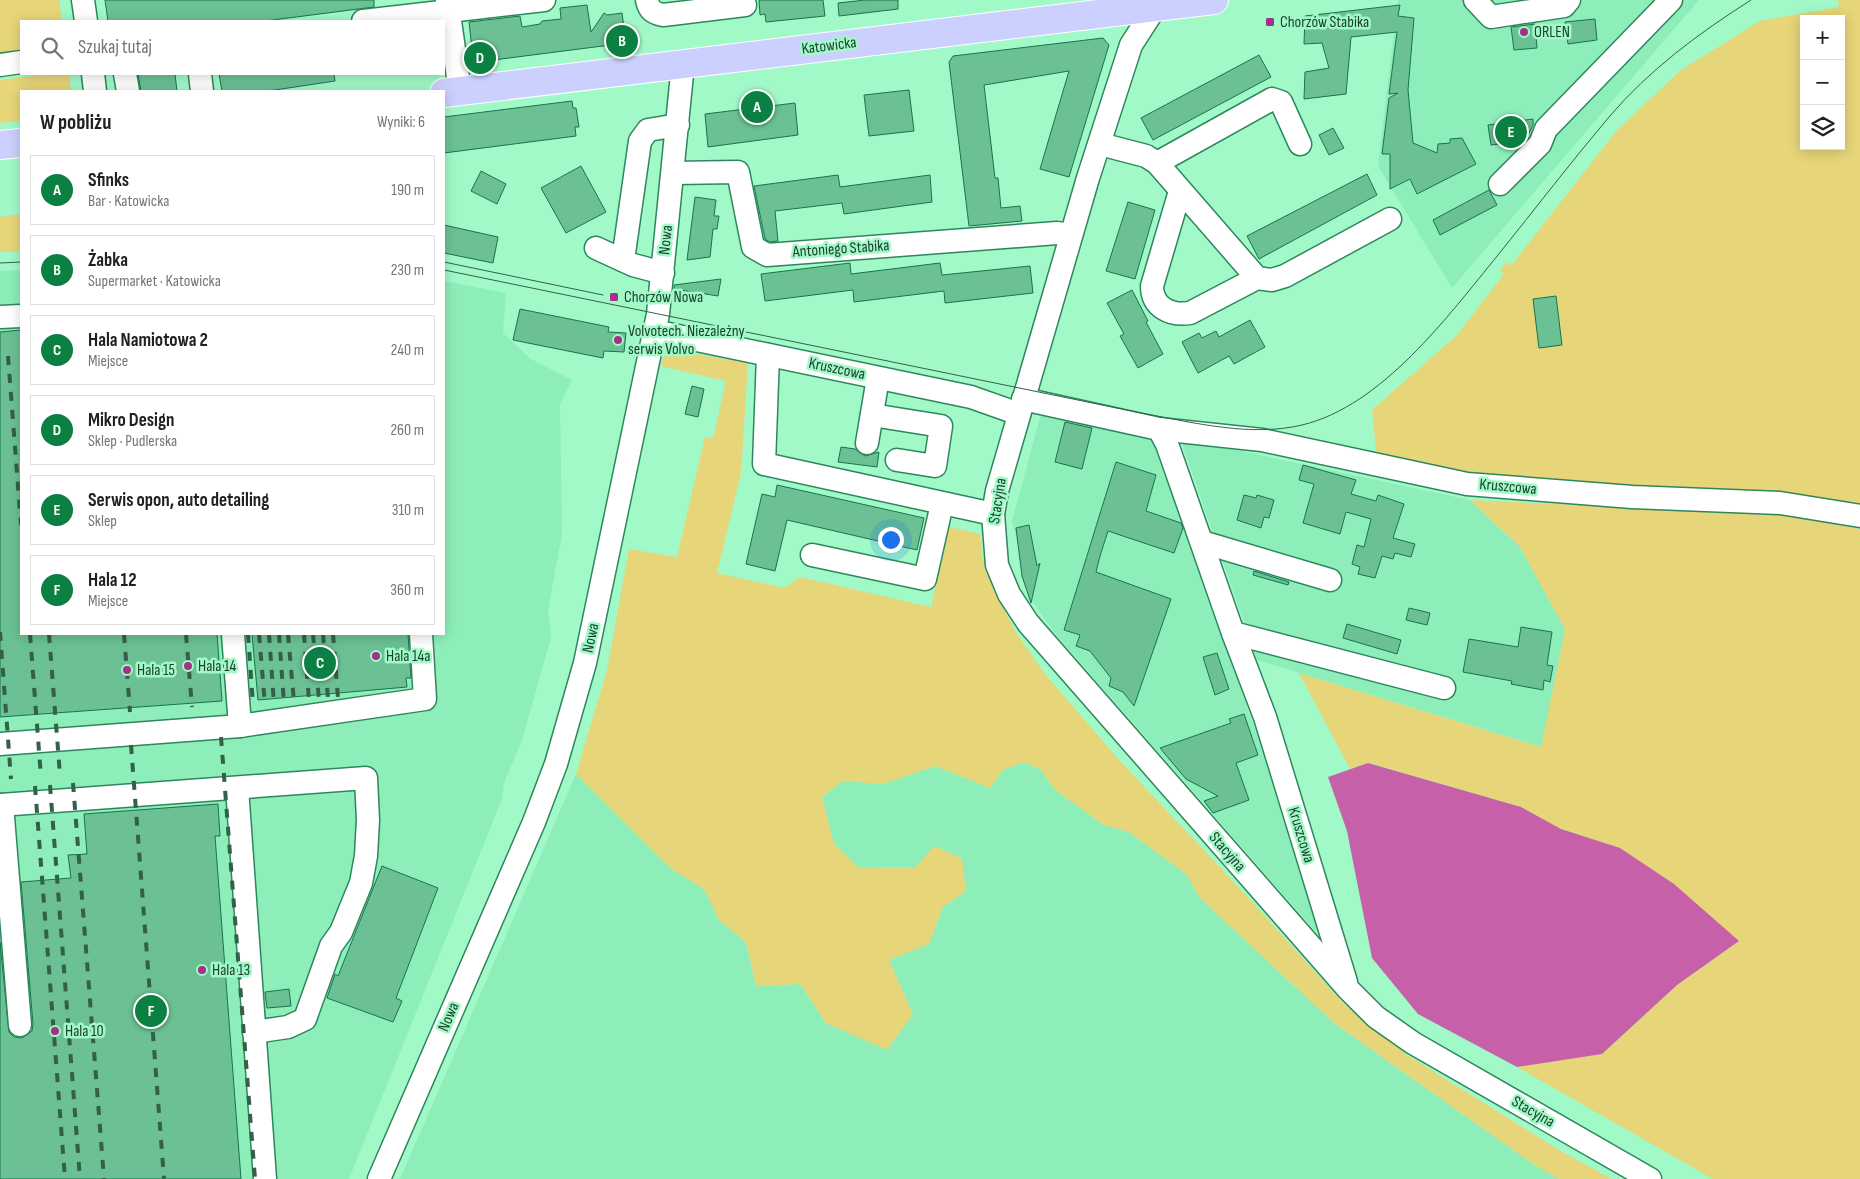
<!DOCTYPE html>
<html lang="pl">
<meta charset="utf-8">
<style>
:root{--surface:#fff;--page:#f2f2f2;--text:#202124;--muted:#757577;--line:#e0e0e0;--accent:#0b8043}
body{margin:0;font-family:"Sofia Sans Condensed",sans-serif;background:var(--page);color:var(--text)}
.controls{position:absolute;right:15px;top:15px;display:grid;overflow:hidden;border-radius:0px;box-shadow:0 2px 12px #0003}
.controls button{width:45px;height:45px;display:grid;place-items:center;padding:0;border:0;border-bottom:1px solid var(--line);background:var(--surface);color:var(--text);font:25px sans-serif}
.you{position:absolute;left:890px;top:539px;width:18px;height:18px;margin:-12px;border:4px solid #fff;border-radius:50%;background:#1a73e8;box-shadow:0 0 0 8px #1a73e833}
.badge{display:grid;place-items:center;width:32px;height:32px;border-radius:50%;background:var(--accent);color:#fff;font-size:16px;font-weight:700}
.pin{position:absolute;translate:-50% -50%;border:2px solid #fff;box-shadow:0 1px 5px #0006}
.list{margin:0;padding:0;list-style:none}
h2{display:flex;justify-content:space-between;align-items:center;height:65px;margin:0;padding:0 20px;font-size:21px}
h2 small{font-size:16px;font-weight:400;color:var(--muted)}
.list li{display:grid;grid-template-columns:32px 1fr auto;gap:15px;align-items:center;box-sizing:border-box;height:70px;margin:0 10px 10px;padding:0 10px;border:1px solid var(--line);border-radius:0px}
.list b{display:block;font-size:19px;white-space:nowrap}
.list p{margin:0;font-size:16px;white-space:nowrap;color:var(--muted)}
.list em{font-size:16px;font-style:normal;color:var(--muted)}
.icon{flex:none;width:28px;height:28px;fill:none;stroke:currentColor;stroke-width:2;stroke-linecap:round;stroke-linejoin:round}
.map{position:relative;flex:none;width:1860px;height:1179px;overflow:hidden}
.search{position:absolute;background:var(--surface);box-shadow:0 2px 12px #0003;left:20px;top:20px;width:425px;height:55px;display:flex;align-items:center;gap:12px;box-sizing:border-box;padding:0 18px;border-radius:0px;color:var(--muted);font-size:19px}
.panel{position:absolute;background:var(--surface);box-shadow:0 2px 12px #0003;left:20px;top:90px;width:425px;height:545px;border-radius:0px}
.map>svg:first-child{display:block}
.built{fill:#8deeba}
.green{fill:#e6d579;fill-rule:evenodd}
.water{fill:#c560a9}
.building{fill:#6bc193;stroke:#14764c}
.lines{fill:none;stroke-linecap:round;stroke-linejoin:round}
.minor-casing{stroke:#2d875d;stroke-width:25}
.major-casing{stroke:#fff;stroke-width:30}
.minor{stroke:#fff;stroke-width:22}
.major{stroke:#cbd0fe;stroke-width:28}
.tram{stroke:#336148;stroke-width:1}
.rail{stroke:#336148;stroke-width:4;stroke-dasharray:9 9;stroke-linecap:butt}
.poi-dot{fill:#a53089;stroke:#a1f9c8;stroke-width:2}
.labels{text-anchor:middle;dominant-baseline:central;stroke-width:5;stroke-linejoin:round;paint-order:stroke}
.poi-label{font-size:16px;fill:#1c402d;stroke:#a1f9c8;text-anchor:start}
.street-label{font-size:16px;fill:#1c402d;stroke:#a1f9c8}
</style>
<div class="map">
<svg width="1860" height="1179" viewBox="0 0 1860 1179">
<rect width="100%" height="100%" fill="#a1f9c8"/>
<g class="built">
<path d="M1398,0H1699L1452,288L1378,166Z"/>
<path d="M21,270V634H444V281L506,293L503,333L531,359L572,380L560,404L562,534L548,610L551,638L522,740L504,783L502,799L349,1179H0V271Z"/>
<path d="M1042,410L1147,435L1157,446L1324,929L1315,931L1057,636L1032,601L1012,521Z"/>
<path d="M1180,438L1470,500L1520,547L1565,629L1542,747L1257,660Z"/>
<path d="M1024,762L1041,770L1055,790L1104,825L1129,832L1186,874L1200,898L1334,1023L1533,1164L1559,1179H400L576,774L670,868L704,889L719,920L746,942L756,986L800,984L826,1023L913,1014L889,960L929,944L943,907L966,891L915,867L859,868L834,844L822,797L843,781L883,784L935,766L990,788L1003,770Z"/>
</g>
<g class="green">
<path d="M0,0H59L62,21H21V50L0,52Z"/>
<path d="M1838,0H1860V508L1573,490L1377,458L1372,410L1457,335L1504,274L1500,271L1506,262L1511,266L1617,130L1681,70L1760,21L1839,7ZM1804,19H1841V146H1804Z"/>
<path d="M50,74H69L71,91H21V121L0,123V80Z"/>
<path d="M21,214V251L0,252V217Z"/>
<path d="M669,349L748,363L741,473L717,573L784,588L800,577L931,607L949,527L980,534L984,568L1015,631L1045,674L1119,760L1247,896L1341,1001L1407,1055L1559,1150L1612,1179H1559L1533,1164L1334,1023L1200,898L1186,874L1129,832L1104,825L1055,790L1041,770L1024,762L1003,770L990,788L935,766L883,784L843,781L822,797L834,844L859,868L915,867L934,846L962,858L966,891L943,907L929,944L889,960L913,1014L887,1050L826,1023L800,984L756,986L746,942L719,920L704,889L670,868L576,774L607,670L629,549L677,557L705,437L713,438L726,381L661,366L665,353Z"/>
<path d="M1470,500L1782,514L1860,529V1179H1713L1517,1067L1602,1054L1677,985L1739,941L1620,848L1561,829L1521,807L1369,763L1350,769L1299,673L1541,747L1565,629L1520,547Z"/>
</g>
<path class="water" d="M1368,763L1521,807L1561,829L1620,848L1674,884L1739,941L1677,985L1602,1054L1517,1067L1418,1014L1372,958L1347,831L1328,777Z"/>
<g class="building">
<path d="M105,0H374V7L265,21H108Z"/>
<path d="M759,0H823L825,16L766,22L765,14L760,15Z"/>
<path d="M865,0H898V9L839,16L838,3Z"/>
<path d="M587,5L591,32L604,13L607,15L622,13L626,43L478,62L473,58L469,22L520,16L522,27L540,24L542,21L561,19L560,8Z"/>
<path d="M1400,5L1398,16L1414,18L1408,90L1413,143L1437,153L1438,144L1450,143V139L1462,138L1476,164L1417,194L1410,179L1390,189V154H1382L1389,98L1398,93L1389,94L1397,32L1351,37L1346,94L1304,99L1305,72L1329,68L1322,43L1304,44L1305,16Z"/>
<path d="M1595,19L1597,40L1568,44L1565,22Z"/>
<path d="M1535,24L1537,48L1514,50L1511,27Z"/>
<path d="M1103,38L1109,45L1069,177L1040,169L1069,71L984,85L995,178H998L1001,208L1020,206L1022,221L969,226L949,62L953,56Z"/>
<path d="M1259,55L1271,77L1153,140L1141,118Z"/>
<path d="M138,74H175L177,91H141Z"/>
<path d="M219,74H334L335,81L268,91H222Z"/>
<path d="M909,90L914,131L869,136L864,95Z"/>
<path d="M572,101L573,108H576L579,127H575L576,136L444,153V117Z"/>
<path d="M795,103L798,135L708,147L705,114Z"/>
<path d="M1533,119V125L1525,141L1491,145L1488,125Z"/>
<path d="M1333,128L1344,148L1329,155L1319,135Z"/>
<path d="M581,166L606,212L566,233L541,188Z"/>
<path d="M481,171L506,184L497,204L471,191Z"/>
<path d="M1367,174L1377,195L1259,259L1247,236Z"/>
<path d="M838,175L840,187L930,175L932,202L844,214L842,203L775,211L778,241L770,242L765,239L754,186Z"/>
<path d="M1489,190L1497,205L1440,235L1433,220Z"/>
<path d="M695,197L716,200L714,216H719L717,229H713L710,257L687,260Z"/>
<path d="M1128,202L1155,210L1135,279L1106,271Z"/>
<path d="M444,225L498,237L493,263L444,253Z"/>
<path d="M850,263L851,274L940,263L942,275L1030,266L1033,293L945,303L944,291L854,302L853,290L765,301L761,274Z"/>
<path d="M721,279L718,296L674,289V285Z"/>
<path d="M1132,290L1148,321L1146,322L1163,354L1138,368L1120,336L1124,334L1107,303Z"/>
<path d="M1556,296L1562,345L1539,348L1533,299Z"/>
<path d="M520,309L609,327L608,332L626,333L624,352L604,351L603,358L513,340Z"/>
<path d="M1250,320L1265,347L1234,364L1229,356L1198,373L1182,342L1199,333L1202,338L1216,331L1219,337Z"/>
<path d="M21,330V634H217L222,701L0,717V332Z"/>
<path d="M692,386L704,389L698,417L685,414Z"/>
<path d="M1065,422L1092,428L1082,469L1055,462Z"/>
<path d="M841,447L855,449L865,456L879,452L877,467L838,462Z"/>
<path d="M1116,462L1156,475L1146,511L1181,523L1183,528L1174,553L1108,531L1100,556L1096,572L1171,599L1134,706L1123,692L1109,686L1111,678L1090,651L1076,646L1080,635L1064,630Z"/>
<path d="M1303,465L1356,480L1351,494L1376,501L1378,495L1404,504L1393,538L1415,544L1411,557L1395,553L1393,559L1382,556L1375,578L1358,574L1360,567L1352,564L1357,545L1364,547L1371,519L1346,512L1340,534L1303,523L1314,484L1299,480Z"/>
<path d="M777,485L924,518L917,550L787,520L775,571L746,564L762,494L775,497Z"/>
<path d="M1244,495L1256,498L1257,495L1274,500L1269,518L1264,517L1261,528L1237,520Z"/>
<path d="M1029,525L1037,566L1040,563L1031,603L1022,576L1016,528Z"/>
<path d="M1254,571L1289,582L1288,585L1253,575Z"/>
<path d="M1409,608L1430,613L1427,625L1406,620Z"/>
<path d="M1347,624L1401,640L1397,654L1343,638Z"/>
<path d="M1521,627L1552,632L1547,665L1553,666L1550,682L1544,680L1543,690L1511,684L1512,681L1463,672L1469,639L1518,647Z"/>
<path d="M252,634H408L411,678H406L407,687L258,700Z"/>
<path d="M1217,653L1229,689L1215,695L1203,657Z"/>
<path d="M1244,714L1258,755L1236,763L1249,800L1213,813L1204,801L1218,796L1186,779L1160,748L1231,723L1229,719Z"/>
<path d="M218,804L220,836H215L241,1179H0V942L9,1032L14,1037L22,1038L32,1031L33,1024L21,882L71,878L68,855L87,854L84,814Z"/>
<path d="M382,866L438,888L396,998L402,1001L393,1022L327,998L335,974L338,976Z"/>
<path d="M289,989L291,1006L267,1008L265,992Z"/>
</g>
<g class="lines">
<g class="minor-casing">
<g id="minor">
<path d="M83,0L86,21"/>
<path d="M447,0L460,91"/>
<path d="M647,0C649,10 653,13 663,15L745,5"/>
<path d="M1160,0L1131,45L1088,178L997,491L993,514L997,565L1009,594L1028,623L1348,989L1376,1017L1413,1043L1650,1179"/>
<path d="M1475,0L1491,17L1564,6L1569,0"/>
<path d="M363,21L544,0"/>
<path d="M0,65L21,62"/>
<path d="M93,74L95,91"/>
<path d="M125,74L128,91"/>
<path d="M200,74L202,91"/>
<path d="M1100,144L1146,156L1157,163L1257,278L1272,280L1285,276L1390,219"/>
<path d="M1157,163L1272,99L1281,102L1300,144"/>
<path d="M673,173L738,172L753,247L767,255L1057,233L1071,235"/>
<path d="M1500,184L1540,144L1546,129L1671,0"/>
<path d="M1180,191L1152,286C1152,307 1170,316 1190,313L1257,278"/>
<path d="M596,248L633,265L663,273"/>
<path d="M623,260L640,141L648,130L678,125"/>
<path d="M0,317L21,316"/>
<path d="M654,331L971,397L1019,414"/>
<path d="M768,355L764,464L993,514"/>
<path d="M1023,399L1159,429L1167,444L1233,633L1265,717L1346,982"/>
<path d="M872,415L941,426L935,466L897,460"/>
<path d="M1159,429L1262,440L1467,484L1632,497L1780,503L1860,516"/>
<path d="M867,443L878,378"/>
<path d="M1202,542L1330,580"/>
<path d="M812,555L925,579L942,504"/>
<path d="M1233,633L1444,688"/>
<path d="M233,634L240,726"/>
<path d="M0,744L240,726L425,699L421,634"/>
<path d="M237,788L265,1179"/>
<path d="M0,805L366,778L368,820L366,856L361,883L341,932L331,946L305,1019L288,1027L254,1032"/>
<path d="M2,805L20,1025"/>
<path d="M379,1179L534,822L556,764L585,663L658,314L683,64"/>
</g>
</g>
<g class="major-casing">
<g id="major">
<path d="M444,93L1214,0"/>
<path d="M0,145L21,143"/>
</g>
</g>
<use href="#minor" class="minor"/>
<use href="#major" class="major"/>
<g class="tram">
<path d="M444,262L603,295"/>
<path d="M0,263L21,262"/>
<path d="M444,270L1146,414C1196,423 1251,437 1302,425C1382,406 1448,316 1498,255C1535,209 1571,162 1609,117C1649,70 1699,33 1751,0"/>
</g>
<g class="rail">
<path d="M8,356L21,525"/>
<path d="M0,632L11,779"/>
<path d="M30,634L41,777"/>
<path d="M49,634L60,775"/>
<path d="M124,634L130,712"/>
<path d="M186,634L192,707"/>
<path d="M248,634L253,705"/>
<path d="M259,634L265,705"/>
<path d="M269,634L274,704"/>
<path d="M279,634L284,703"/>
<path d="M288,634L294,702"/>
<path d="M304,634L309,701"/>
<path d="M313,634L319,700"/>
<path d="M323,634L328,699"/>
<path d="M333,634L338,698"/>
<path d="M221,737L255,1179"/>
<path d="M131,745L164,1179"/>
<path d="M73,783L104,1179"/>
<path d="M50,785L80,1179"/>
<path d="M35,786L65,1179"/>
</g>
</g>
<g class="poi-dot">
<rect x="1265" y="17" width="10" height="10" rx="2.5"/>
<circle cx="1524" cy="32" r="5"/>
<rect x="609" y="292" width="10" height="10" rx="2.5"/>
<circle cx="618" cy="340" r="5"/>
<circle cx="376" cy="656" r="5"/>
<circle cx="188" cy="666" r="5"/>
<circle cx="127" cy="670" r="5"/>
<circle cx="202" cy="970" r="5"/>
<circle cx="55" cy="1031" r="5"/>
</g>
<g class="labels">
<g class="poi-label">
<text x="1280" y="22">Chorzów Stabika</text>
<text x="1534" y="32">ORLEN</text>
<text x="624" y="297">Chorzów Nowa</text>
<text x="628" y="331">Volvotech. Niezależny<tspan x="628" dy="18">serwis Volvo</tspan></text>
<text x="386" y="656">Hala 14a</text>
<text x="198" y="666">Hala 14</text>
<text x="137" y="670">Hala 15</text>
<text x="212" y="970">Hala 13</text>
<text x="65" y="1031">Hala 10</text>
</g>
<g class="street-label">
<text transform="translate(829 46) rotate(-7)">Katowicka</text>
<text transform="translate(666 240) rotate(-84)">Nowa</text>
<text transform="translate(841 249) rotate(-4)">Antoniego Stabika</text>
<text transform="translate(837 369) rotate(12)">Kruszcowa</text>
<text transform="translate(1508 487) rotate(5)">Kruszcowa</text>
<text transform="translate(998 501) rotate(-81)">Stacyjna</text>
<text transform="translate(591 638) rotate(-78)">Nowa</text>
<text transform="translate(1301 835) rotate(73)">Kruszcowa</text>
<text transform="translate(1227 852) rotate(49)">Stacyjna</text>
<text transform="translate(449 1017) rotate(-67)">Nowa</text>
<text transform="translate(1533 1112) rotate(30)">Stacyjna</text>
</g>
</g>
</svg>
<div class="controls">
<button>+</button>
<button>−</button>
<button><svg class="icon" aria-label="layers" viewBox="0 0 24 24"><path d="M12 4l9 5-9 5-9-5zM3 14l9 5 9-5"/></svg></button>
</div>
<div class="you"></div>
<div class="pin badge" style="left:757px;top:107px">A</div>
<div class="pin badge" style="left:622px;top:41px">B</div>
<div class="pin badge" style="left:320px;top:663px">C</div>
<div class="pin badge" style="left:480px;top:58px">D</div>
<div class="pin badge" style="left:1511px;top:132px">E</div>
<div class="pin badge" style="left:151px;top:1011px">F</div>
<div class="search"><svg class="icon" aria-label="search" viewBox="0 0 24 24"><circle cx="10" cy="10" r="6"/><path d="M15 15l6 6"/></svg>Szukaj tutaj</div>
<section class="panel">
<h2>W pobliżu<small>Wyniki: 6</small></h2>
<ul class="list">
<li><span class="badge">A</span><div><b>Sfinks</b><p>Bar · Katowicka</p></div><em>190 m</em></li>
<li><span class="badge">B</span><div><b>Żabka</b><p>Supermarket · Katowicka</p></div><em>230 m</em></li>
<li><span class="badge">C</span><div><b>Hala Namiotowa 2</b><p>Miejsce</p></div><em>240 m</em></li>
<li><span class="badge">D</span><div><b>Mikro Design</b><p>Sklep · Pudlerska</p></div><em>260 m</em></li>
<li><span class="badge">E</span><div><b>Serwis opon, auto detailing</b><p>Sklep</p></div><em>310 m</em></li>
<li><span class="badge">F</span><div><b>Hala 12</b><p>Miejsce</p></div><em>360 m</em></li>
</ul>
</section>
</div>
